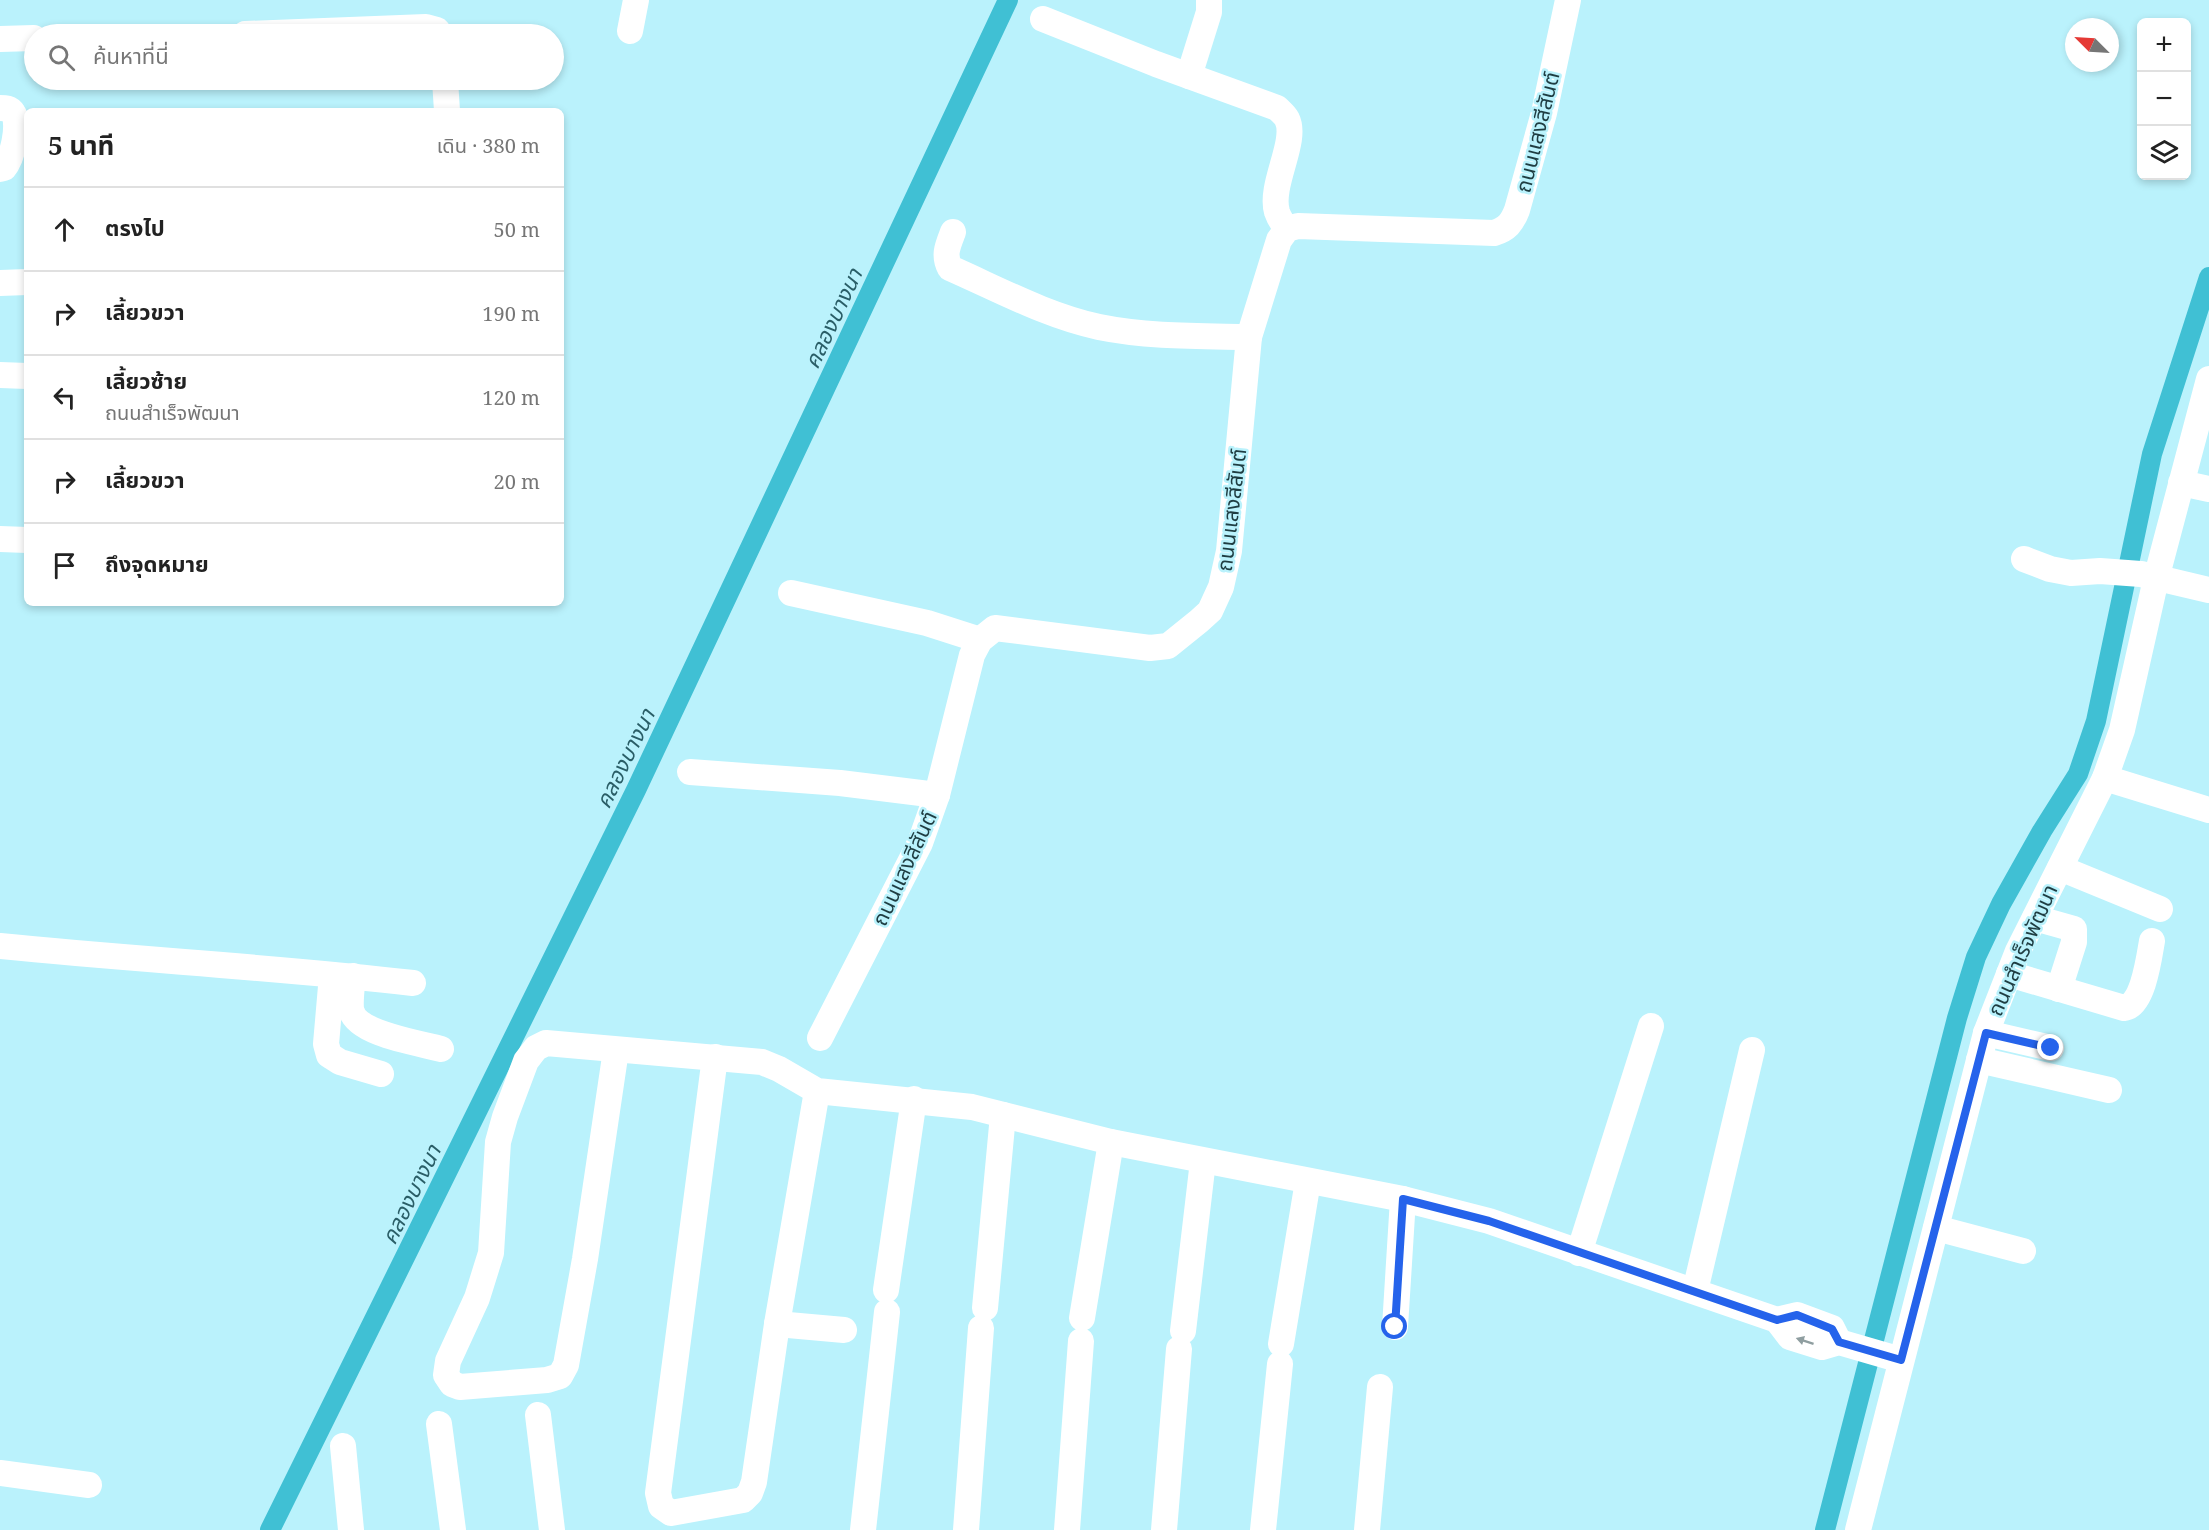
<!DOCTYPE html>
<html lang="th">
<meta charset="utf-8">
<style>
:root{--surface:#fff;--page:#f6f6f6;--text:#222;--muted:#767676;--line:#e0e0e0}
body{margin:0;font-family:"Noto Serif","Noto Sans Thai",serif;background:var(--page);color:var(--text)}
.controls{position:absolute;right:18px;top:18px;display:grid;overflow:hidden;border-radius:9px;box-shadow:0 3px 9px #0003}
.controls button{width:54px;height:54px;display:grid;place-items:center;padding:0;border:0;border-bottom:2px solid var(--line);background:var(--surface);color:var(--text);font:30px sans-serif}
.compass{position:absolute;left:2065px;top:18px;width:54px;height:54px;border-radius:50%;background:var(--surface);box-shadow:0 3px 9px #0003;rotate:294deg}
.stop{position:absolute;width:18px;height:18px;margin:-14px;border:4px solid #2563eb;border-radius:50%;background:#fff}
.stop.end{background:#2563eb;border-color:#fff;box-shadow:0 2px 6px #0008}
.list{margin:0;padding:0;list-style:none}
h2{display:flex;justify-content:space-between;align-items:center;height:78px;margin:0;padding:0 24px;font-size:26px}
h2 small{font-size:20px;font-weight:400;color:var(--muted)}
.list li{display:grid;grid-template-columns:39px 1fr auto;gap:18px;align-items:center;box-sizing:border-box;height:84px;padding:0 24px;border-top:2px solid var(--line)}
.list b{display:block;font-size:22px;white-space:nowrap}
.list p{margin:0;font-size:20px;white-space:nowrap;color:var(--muted)}
.list em{font-size:20px;font-style:normal;color:var(--muted)}
.icon{flex:none;width:33px;height:33px;fill:none;stroke:currentColor;stroke-width:2;stroke-linecap:round;stroke-linejoin:round}
.map{position:relative;flex:none;width:2209px;height:1530px;overflow:hidden}
.search{position:absolute;background:var(--surface);box-shadow:0 3px 9px #0003;left:24px;top:24px;width:540px;height:66px;display:flex;align-items:center;gap:15px;box-sizing:border-box;padding:0 21px;border-radius:33px;color:var(--muted);font-size:22px}
.panel{position:absolute;background:var(--surface);box-shadow:0 3px 9px #0003;left:24px;top:108px;width:540px;height:498px;border-radius:9px}
.map>svg:first-child{display:block}
.lines{fill:none;stroke-linecap:round;stroke-linejoin:round}
.canal{stroke:#40c0d4;stroke-width:20}
.minor{stroke:#fff;stroke-width:26}
.oneway{fill:#8f9ea0}
.route{stroke:#2563eb;stroke-width:8}
.labels{text-anchor:middle;dominant-baseline:central;stroke-width:5;stroke-linejoin:round;paint-order:stroke}
.street-label{font-size:21px;fill:#1f3d42;stroke:#baf2fc}
.water-label{font-size:22px;font-style:italic;fill:#2a5e67;stroke:#baf2fc}
</style>
<div class="map">
<svg width="2209" height="1530" viewBox="0 0 2209 1530">
<rect width="100%" height="100%" fill="#baf2fc"/>
<g class="lines">
<g class="canal">
<path d="M270,1530L636,790L1008,0"/>
<path d="M1825,1530L1957,1018L1976,957L2001,904L2042,831L2078,774L2096,721L2152,454L2209,277"/>
</g>
<g class="minor">
<path d="M1043,19L1156,64L1277,108C1280,111 1285,115 1287,119C1298,141 1269,185 1277,212C1279,218 1283,224 1287,229"/>
<path d="M630,31L636,0"/>
<path d="M245,34L426,27L437,30L440,34"/>
<path d="M0,39L34,38"/>
<path d="M1189,76L1209,12V0"/>
<path d="M445,80L447,111"/>
<path d="M0,108C5,108 10,108 13,113C21,124 12,159 4,168L0,169"/>
<path d="M953,232C948,245 943,255 950,268C998,289 1047,316 1099,327C1148,337 1199,336 1249,337"/>
<path d="M0,283L27,282"/>
<path d="M0,375L27,376"/>
<path d="M2181,483L2209,489"/>
<path d="M0,539L27,540"/>
<path d="M2024,559L2050,569L2071,573L2100,571L2141,574L2209,590"/>
<path d="M791,593L927,623L980,640"/>
<path d="M690,772L840,783L937,795"/>
<path d="M2105,778L2209,810"/>
<path d="M2060,868L2160,909"/>
<path d="M2035,918L2074,929V942L2059,989"/>
<path d="M0,946C137,960 276,967 413,983"/>
<path d="M2009,974L2124,1008C2143,1006 2149,958 2152,941"/>
<path d="M332,975L326,1044L329,1055L340,1062L381,1074"/>
<path d="M353,976C352,986 350,999 351,1009C355,1034 420,1043 441,1049"/>
<path d="M1986,1033L2051,1048"/>
<path d="M820,1038L920,843L937,795L972,655L980,640L995,628L1150,648L1168,646L1199,621L1210,611L1221,587L1229,551L1249,337L1279,240L1287,229L1298,226L1494,233C1507,229 1512,223 1517,210L1544,113L1568,0"/>
<path d="M616,1050L585,1259L566,1365L560,1376L547,1380L460,1387L452,1384L446,1375L448,1361L477,1298L491,1253L498,1142L505,1117L526,1061L536,1048L546,1043L762,1062L779,1069L817,1091L972,1107L1111,1142L1403,1199L1489,1221L1777,1320L1790,1337L1822,1347L1839,1342L1901,1360"/>
<path d="M715,1057L658,1493L661,1506L671,1513L743,1500L750,1493L754,1482L777,1324L817,1091"/>
<path d="M1979,1060L2109,1090"/>
<path d="M1936,1228L2023,1251"/>
<path d="M1579,1253L1651,1026"/>
<path d="M886,1290L914,1099"/>
<path d="M1695,1291L1752,1050"/>
<path d="M985,1308L1003,1115"/>
<path d="M1082,1318L1111,1142"/>
<path d="M1777,1320L1797,1315L1832,1328L1839,1342"/>
<path d="M777,1324L844,1330"/>
<path d="M1395,1327L1403,1199"/>
<path d="M1183,1331L1203,1161"/>
<path d="M1281,1344L1308,1181"/>
<path d="M538,1415L552,1530"/>
<path d="M439,1424L453,1530"/>
<path d="M343,1446L351,1530"/>
<path d="M0,1473L89,1485"/>
<path d="M863,1530L887,1312"/>
<path d="M966,1530L981,1328"/>
<path d="M1067,1530L1081,1341"/>
<path d="M1164,1530L1179,1349"/>
<path d="M1263,1530L1280,1364"/>
<path d="M1367,1530L1380,1387"/>
<path d="M1858,1530L1986,1033L2018,951L2105,778L2122,730L2156,579L2209,379"/>
</g>
</g>
<defs><path id="oneway-solid" d="M-6-.8H1V-3.2L6.5 0L1 3.2V.8H-6Z" transform="scale(1.5)"/></defs>
<use class="oneway" href="#oneway-solid" transform="translate(1805 1341) rotate(-162)"/>
<g class="lines">
<path class="route" d="M1395,1327L1403,1199L1489,1221L1777,1320L1797,1315L1832,1329L1839,1342L1901,1360L1986,1033L2051,1048"/>
</g>
<g class="labels">
<g class="street-label">
<text transform="translate(1537 132) rotate(-76)">ถนนแสงสีสันต์</text>
<text transform="translate(1231 510) rotate(-83)">ถนนแสงสีสันต์</text>
<text transform="translate(904 868) rotate(-65)">ถนนแสงสีสันต์</text>
<text transform="translate(2022 950) rotate(-66)">ถนนสำเร็จพัฒนา</text>
</g>
<g class="water-label">
<text transform="translate(832 318) rotate(-65)">คลองบางนา</text>
<text transform="translate(624 758) rotate(-64)">คลองบางนา</text>
<text transform="translate(410 1194) rotate(-64)">คลองบางนา</text>
</g>
</g>
</svg>
<div class="controls">
<button>+</button>
<button>−</button>
<button><svg class="icon" aria-label="layers" viewBox="0 0 24 24"><path d="M12 4l9 5-9 5-9-5zM3 14l9 5 9-5"/></svg></button>
</div>
<svg class="compass" viewBox="-18 -18 36 36"><path d="M0-13l5 13h-10z" fill="#e53935"/><path d="M0 13l5-13h-10z" fill="#767676"/></svg>
<div class="stop" style="left:1395px;top:1327px"></div>
<div class="stop end" style="left:2051px;top:1048px"></div>
<div class="search"><svg class="icon" aria-label="search" viewBox="0 0 24 24"><circle cx="10" cy="10" r="6"/><path d="M15 15l6 6"/></svg>ค้นหาที่นี่</div>
<section class="panel">
<h2>5 นาที<small>เดิน · 380 m</small></h2>
<ul class="list">
<li><svg class="icon" aria-label="ahead" viewBox="0 0 24 24"><path d="M12 20V5M6 11l6-6 6 6"/></svg><div><b>ตรงไป</b></div><em>50 m</em></li>
<li><svg class="icon" aria-label="right" viewBox="0 0 24 24"><path d="M7 20v-9h11M14 6l5 5-5 5"/></svg><div><b>เลี้ยวขวา</b></div><em>190 m</em></li>
<li><svg class="icon" aria-label="left" viewBox="0 0 24 24"><path d="M17 20v-9H6M10 6l-5 5 5 5"/></svg><div><b>เลี้ยวซ้าย</b><p>ถนนสำเร็จพัฒนา</p></div><em>120 m</em></li>
<li><svg class="icon" aria-label="right" viewBox="0 0 24 24"><path d="M7 20v-9h11M14 6l5 5-5 5"/></svg><div><b>เลี้ยวขวา</b></div><em>20 m</em></li>
<li><svg class="icon" aria-label="arrive" viewBox="0 0 24 24"><path d="M6 21V4h12l-3 4 3 4H6"/></svg><div><b>ถึงจุดหมาย</b></div></li>
</ul>
</section>
</div>
